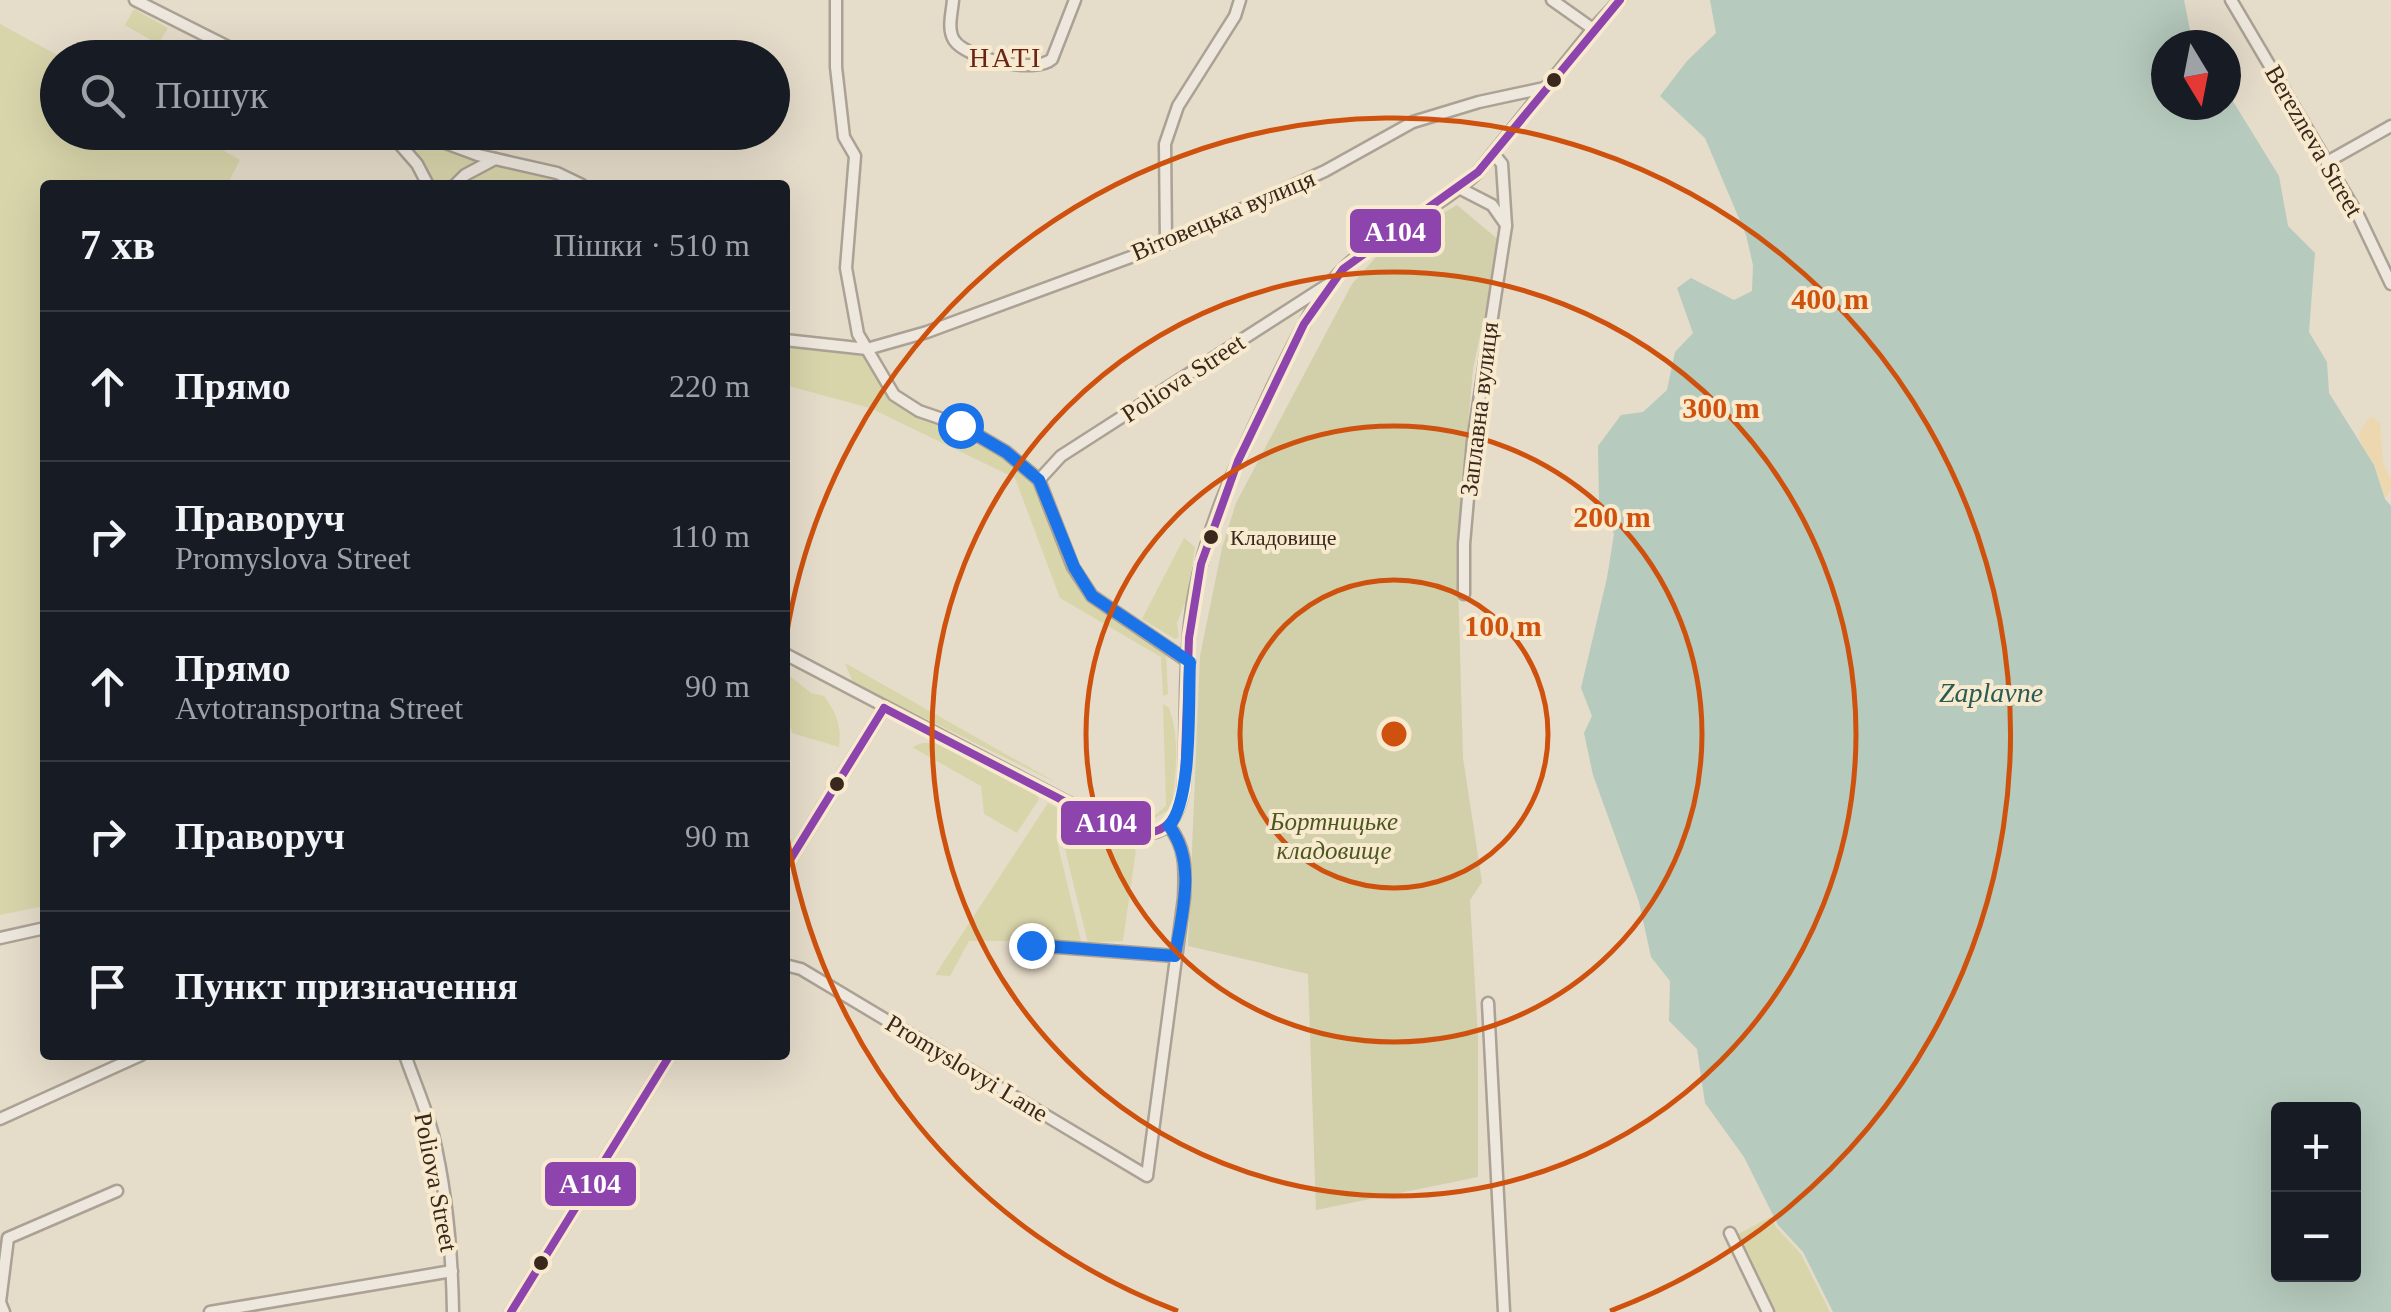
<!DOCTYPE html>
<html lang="uk">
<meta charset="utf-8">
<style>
:root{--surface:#171b24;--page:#20242c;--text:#f1f3f6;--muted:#9ea1a6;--line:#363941}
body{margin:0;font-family:"Times New Roman",serif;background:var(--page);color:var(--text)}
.controls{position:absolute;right:30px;bottom:30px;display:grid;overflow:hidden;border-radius:10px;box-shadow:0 10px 40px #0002}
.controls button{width:90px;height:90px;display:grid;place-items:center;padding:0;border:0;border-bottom:2px solid var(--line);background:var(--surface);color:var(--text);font:50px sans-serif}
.compass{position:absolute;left:2151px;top:30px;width:90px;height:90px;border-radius:50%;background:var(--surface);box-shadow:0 10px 40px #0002;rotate:170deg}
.stop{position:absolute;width:30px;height:30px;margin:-22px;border:8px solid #1a73e8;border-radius:50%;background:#fff}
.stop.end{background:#1a73e8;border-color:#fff;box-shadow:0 2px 10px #0008}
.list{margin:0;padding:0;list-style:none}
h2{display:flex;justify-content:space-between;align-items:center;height:130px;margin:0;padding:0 40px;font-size:42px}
h2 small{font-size:32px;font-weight:400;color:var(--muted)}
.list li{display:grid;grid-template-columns:65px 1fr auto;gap:30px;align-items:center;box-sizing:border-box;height:150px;padding:0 40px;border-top:2px solid var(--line)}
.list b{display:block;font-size:38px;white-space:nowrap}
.list p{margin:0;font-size:32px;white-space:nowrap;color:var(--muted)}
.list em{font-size:32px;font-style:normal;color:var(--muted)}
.icon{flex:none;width:55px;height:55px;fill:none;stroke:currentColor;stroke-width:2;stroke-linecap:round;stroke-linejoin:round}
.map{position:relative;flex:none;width:2391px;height:1312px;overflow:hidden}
.search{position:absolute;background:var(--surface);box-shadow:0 10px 40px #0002;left:40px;top:40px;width:750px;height:110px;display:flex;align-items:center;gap:25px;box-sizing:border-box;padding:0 35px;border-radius:55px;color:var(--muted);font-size:38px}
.panel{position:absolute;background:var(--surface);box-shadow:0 10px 40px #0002;left:40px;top:180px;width:750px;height:880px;border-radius:10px}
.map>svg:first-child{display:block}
.green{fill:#d8d5ab}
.sand{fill:#ecd7af}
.cemetery{fill:#d2cfab}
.water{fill:#b6cabd;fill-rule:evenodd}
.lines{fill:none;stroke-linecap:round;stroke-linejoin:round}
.minor-casing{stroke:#aba194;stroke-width:15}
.minor{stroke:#ede7dd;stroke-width:10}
.bus-1-casing{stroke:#f8eacf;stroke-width:15}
.bus-1{stroke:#8e44ad;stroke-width:8}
.route{stroke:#1a73e8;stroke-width:12}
.ring{fill:none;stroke:#ce520e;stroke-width:5}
.bus-dot{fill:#3a281c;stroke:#f8eacf;stroke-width:4}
.labels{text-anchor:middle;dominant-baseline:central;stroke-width:8;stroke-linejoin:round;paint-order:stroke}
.bus-label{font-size:22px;fill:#3a281c;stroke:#f8eacf;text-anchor:start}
.street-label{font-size:25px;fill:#3a281c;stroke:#f8eacf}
.park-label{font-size:25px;font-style:italic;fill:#4d5820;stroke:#f8eacf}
.neighbourhood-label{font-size:28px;letter-spacing:2.5px;fill:#6a2317;stroke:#f8eacf}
.water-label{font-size:28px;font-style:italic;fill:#295b55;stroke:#f8eacf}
.centre{fill:#ce520e;stroke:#f8eacf;stroke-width:5}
.ring-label{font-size:30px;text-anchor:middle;font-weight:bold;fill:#ce520e;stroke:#f8eacf;stroke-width:8;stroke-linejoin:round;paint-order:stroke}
.line-badge{stroke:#f8eacf;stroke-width:4}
.badge-label{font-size:28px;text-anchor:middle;font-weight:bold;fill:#fff}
</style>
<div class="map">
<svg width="2391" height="1312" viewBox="0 0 2391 1312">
<rect width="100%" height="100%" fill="#e6dcca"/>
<g class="green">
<path d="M134,9L168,28L158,44L125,25Z"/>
<path d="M0,24L61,57L58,58V132L193,133L240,160L227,185H45V906L0,915Z"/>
<path d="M404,137L476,159L451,185H432Z"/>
<path d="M499,163L549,174L573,185H462L488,165Z"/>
<path d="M785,345L863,353L901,407L959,428L1022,470L1040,493L1090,598L1166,650L1168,694L1163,696L1161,657L1060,598L1015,478L870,408L785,385Z"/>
<path d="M1184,538L1195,547L1187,598L1177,623L1179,637L1175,639L1142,619Z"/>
<path d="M845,663L1057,783L853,683Z"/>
<path d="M785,672L811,693L824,696C836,713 842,725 839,747L792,733L785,705Z"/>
<path d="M1163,704L1169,708C1181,740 1175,775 1172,808L1143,825L1112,817L1147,822L1166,806Z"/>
<path d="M922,743H942L1034,791L1039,799L1017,833L984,814L981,786L912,747Z"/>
<path d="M1048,803L1059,809L1056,837L1081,941H969L950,976L935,975Z"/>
<path d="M1066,813L1136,850L1123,941L1088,943L1062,837Z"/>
<path d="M1771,1217L1776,1227L1801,1254L1830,1312H1774L1736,1235Z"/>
</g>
<path class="sand" d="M2371,417L2380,423L2383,463L2391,480V489L2385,499C2382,489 2379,477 2375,467C2365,444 2348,440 2371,417Z"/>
<path class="cemetery" d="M1457,205L1500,241L1473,369L1457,546L1463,758L1482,882L1470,900L1478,1037V1177L1316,1210L1308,974L1188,946L1200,656L1222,548L1236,503L1352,284L1385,247Z"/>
<path class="water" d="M1710,0H2184L2193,45H2166V105H2226V90L2279,176L2288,226L2315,253L2309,332L2327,362L2329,393L2374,465L2385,499L2391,506V1312H1833L1803,1252L1778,1225L1744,1157L1705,1103L1697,1049L1669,1021L1670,981L1651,957L1639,902L1593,775L1584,733L1592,716L1581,688L1607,578L1614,534L1599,502L1598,446L1621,415L1643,412L1667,390L1675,352L1693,333L1677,288L1691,278L1734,300L1752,291L1753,265L1746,235L1705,138L1660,96L1687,61L1716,33ZM2278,1110H2354V1274H2278Z"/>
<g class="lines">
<g class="minor-casing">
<g id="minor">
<path d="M135,0L250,58"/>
<path d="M836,0V67L844,137L855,156L846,268L858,334L894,395L919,411L960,425L1006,452L1039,480L1073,567L1092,596L1189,662"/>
<path d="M953,0C952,13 947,29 954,40C966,59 1036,74 1052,59L1075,0"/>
<path d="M1552,0L1593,29"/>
<path d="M2231,0L2359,217L2391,284"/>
<path d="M389,132L417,164L428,185"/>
<path d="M416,132L478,155L557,173L582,185"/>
<path d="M2327,162L2391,126"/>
<path d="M455,185L465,175L495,159"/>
<path d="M1461,189L1492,205L1506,225"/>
<path d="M1166,244L1165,144L1178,106L1235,16L1240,0"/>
<path d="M785,340L867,349L927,332L1166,244L1325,171L1413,122L1479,102L1544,88"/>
<path d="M1039,480L1061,456L1327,285"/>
<path d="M1464,594V544L1473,441L1506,226L1502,164L1493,153"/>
<path d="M785,654L1124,832C1165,840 1175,825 1184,788C1187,726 1183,651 1195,591C1209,517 1242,453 1273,386C1292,348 1313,299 1343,269C1384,230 1438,210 1478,172L1593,29L1620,0"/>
<path d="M785,868L884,708"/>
<path d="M0,938L45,928"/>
<path d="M1031,945L1175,956"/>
<path d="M785,965L801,969L1147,1176L1184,898C1185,870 1187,849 1169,826"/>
<path d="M1488,1003L1504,1312"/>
<path d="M405,1055C414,1081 426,1108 433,1135C447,1193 452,1253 453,1312"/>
<path d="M0,1119L141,1055"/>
<path d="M1730,1233L1768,1312"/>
<path d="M4,1312L0,1302L8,1238L117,1191"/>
<path d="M210,1312L452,1271"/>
<path d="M511,1312L670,1055"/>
</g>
</g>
<use href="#minor" class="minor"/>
<g class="bus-1-casing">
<g id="bus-1">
<path d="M884,708L1124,832C1164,838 1174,825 1184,788L1189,638L1201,564L1238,461L1304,324L1343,269L1478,172L1620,0"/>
<path d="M785,868L884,708"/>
<path d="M511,1312L670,1055"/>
</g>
</g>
<use href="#bus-1" class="bus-1"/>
</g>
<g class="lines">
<path class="route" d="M960,425L1006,452L1039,480L1074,567L1092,596L1190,662C1188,701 1193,799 1169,826C1197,862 1182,913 1175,956L1031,945"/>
</g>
<g class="ring">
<circle cx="1394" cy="734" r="154"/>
<circle cx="1394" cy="734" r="308"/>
<circle cx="1394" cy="734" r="462"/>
<path d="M1178 1311A616 616 0 0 1 786 830M786 638A616 616 0 1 1 1610 1311"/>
</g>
<g class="bus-dot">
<circle cx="1554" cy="80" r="9"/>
<circle cx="1211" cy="537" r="9"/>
<circle cx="837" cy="784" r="9"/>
<circle cx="541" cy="1263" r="9"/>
</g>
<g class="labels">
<g class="bus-label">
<text x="1230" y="537">Кладовище</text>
</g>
<g class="street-label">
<text transform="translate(2314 141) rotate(60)">Berezneva Street</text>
<text transform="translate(1223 215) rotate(-23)">Вітовецька вулиця</text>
<text transform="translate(1183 378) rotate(-33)">Poliova Street</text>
<text transform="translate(1479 409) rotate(-83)">Заплавна вулиця</text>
<text transform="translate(967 1068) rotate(31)">Promyslovyi Lane</text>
<text transform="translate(436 1182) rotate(79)">Poliova Street</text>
</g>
<g class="park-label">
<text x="1334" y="821">Бортницьке<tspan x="1334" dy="29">кладовище</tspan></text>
</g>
<g class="neighbourhood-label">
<text x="1006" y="57">HATI</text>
</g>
<g class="water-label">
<text x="1991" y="692">Zaplavne</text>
</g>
</g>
<circle cx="1394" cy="734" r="15" class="centre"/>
<g class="ring-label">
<text x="1830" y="309">400 m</text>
<text x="1721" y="418">300 m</text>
<text x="1612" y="527">200 m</text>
<text x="1503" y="636">100 m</text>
</g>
<g class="line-badge">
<rect x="1348" y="207" width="95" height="48" rx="10" fill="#8e44ad"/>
<rect x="1059" y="799" width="94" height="48" rx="10" fill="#8e44ad"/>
<rect x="543" y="1160" width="95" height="48" rx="10" fill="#8e44ad"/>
</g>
<g class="badge-label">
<text x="1395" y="241">А104</text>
<text x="1106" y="832">А104</text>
<text x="590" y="1193">А104</text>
</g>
</svg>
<div class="controls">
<button>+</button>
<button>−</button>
</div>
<svg class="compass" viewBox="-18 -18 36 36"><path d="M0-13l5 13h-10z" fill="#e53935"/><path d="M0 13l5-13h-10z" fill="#9ea1a6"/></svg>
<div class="stop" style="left:960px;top:425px"></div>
<div class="stop end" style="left:1031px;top:945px"></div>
<div class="search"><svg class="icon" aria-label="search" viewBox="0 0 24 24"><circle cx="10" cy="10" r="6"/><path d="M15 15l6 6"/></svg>Пошук</div>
<section class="panel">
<h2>7 хв<small>Пішки · 510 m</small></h2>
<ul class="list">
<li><svg class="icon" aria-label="ahead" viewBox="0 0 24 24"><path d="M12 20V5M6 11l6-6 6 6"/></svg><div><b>Прямо</b></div><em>220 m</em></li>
<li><svg class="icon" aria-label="right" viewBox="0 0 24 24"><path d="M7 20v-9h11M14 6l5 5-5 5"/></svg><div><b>Праворуч</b><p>Promyslova Street</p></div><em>110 m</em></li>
<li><svg class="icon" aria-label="ahead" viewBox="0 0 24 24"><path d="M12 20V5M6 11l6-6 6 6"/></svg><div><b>Прямо</b><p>Avtotransportna Street</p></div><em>90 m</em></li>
<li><svg class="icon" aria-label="right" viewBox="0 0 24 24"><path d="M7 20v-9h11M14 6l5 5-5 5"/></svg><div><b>Праворуч</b></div><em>90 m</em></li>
<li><svg class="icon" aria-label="arrive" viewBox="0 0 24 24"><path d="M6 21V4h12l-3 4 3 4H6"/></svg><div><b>Пункт призначення</b></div></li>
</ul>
</section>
</div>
